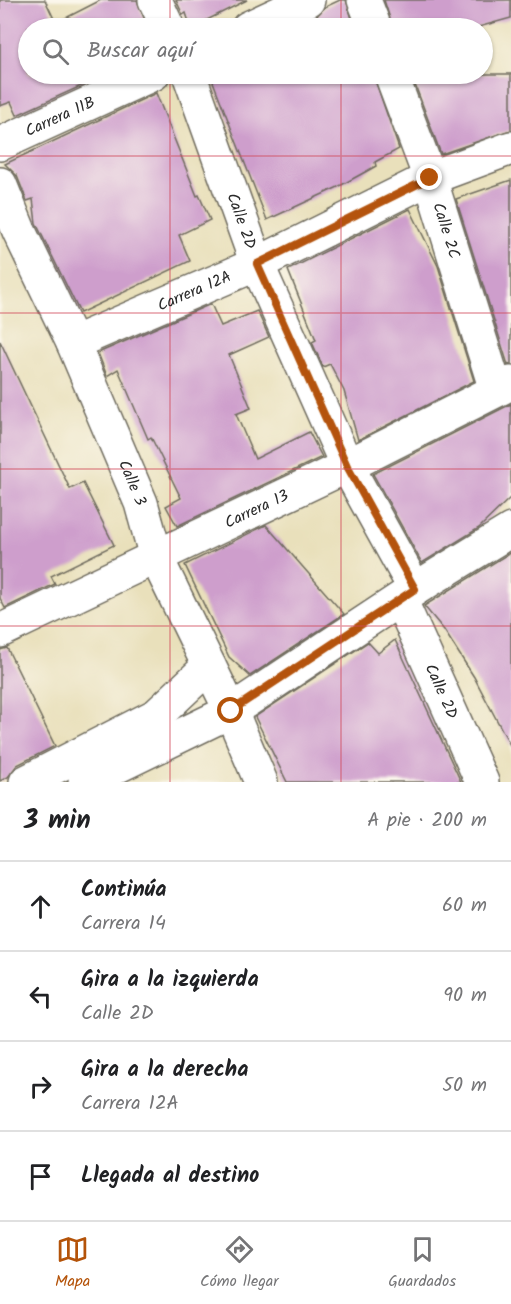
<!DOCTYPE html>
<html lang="es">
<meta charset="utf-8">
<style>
:root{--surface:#fff;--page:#f6f6f6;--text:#202124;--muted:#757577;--line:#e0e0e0;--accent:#b45309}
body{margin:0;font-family:Kalam,sans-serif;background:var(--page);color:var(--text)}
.stop{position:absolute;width:18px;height:18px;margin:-14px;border:4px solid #b45309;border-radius:50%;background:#fff}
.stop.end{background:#b45309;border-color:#fff;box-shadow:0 2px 6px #0008}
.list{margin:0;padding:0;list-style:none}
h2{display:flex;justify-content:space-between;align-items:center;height:78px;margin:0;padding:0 24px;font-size:26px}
h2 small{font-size:20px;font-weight:400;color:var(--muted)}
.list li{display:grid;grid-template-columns:39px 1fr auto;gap:18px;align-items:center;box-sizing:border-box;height:90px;padding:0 24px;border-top:2px solid var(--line)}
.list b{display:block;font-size:22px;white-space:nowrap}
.list p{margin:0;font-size:20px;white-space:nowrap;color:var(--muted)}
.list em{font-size:20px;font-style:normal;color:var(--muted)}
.icon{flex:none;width:33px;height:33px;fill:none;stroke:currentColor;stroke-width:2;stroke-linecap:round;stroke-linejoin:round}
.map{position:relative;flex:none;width:511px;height:782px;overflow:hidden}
.search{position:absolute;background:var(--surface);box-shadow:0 2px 4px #0004;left:18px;right:18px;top:18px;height:66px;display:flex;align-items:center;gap:15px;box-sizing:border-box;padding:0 21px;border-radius:33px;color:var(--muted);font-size:22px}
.sheet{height:438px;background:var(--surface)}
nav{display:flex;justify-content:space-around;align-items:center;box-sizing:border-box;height:84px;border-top:2px solid var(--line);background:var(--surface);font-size:16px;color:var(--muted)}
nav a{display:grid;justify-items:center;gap:3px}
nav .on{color:var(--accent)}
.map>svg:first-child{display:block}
.building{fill:#ce9ecc}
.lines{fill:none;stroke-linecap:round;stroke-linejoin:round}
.minor-casing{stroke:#6e6a5d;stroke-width:36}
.major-casing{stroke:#6e6a5d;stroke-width:36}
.minor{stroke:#fff;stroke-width:33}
.major{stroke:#fff;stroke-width:33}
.route{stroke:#b45309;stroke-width:8}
.grid{fill:none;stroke:#d1495b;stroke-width:1.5;stroke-opacity:0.55}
.labels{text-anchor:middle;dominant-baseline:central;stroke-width:6;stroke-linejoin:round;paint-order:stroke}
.street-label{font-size:16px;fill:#2b2b2b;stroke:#fbf7ec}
</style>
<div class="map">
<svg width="511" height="782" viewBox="0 0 511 782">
<rect width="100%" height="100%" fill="#fbf7ec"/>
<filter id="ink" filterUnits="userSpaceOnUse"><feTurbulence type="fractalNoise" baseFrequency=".0167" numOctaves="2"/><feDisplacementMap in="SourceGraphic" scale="12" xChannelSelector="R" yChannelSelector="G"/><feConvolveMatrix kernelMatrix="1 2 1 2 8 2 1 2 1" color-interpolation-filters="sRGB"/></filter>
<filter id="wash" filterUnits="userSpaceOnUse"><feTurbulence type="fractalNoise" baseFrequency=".008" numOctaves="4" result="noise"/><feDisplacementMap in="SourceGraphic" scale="24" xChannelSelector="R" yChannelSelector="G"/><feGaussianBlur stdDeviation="1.35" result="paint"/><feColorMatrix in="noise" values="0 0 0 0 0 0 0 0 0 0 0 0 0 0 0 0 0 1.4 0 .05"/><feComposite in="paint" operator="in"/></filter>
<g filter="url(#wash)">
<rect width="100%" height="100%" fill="#e9e0bb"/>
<g id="blocks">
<g class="building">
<path d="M0,0H45L56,23L101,0H137L148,28H28V74H85L90,82L17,115L11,102L0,106Z"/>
<path d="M176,0H247L191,28L186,13L183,15Z"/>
<path d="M340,0H346L355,28H291L316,17L325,7Z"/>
<path d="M384,0H511V18L475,28H393Z"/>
<path d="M210,74H373L399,149L375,162L376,166L336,188L267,220Z"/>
<path d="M411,74H511V130L441,154Z"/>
<path d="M156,93L197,196L199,195L210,220L179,235L190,261L80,313L36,223L33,199L27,201L17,176L5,164Z"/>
<path d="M511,180V364L508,365L456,199Z"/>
<path d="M410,209L438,266L474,381L358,440L344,391L330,364L323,367L312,342L316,340L288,270Z"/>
<path d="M211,304L221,326L257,311L269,337L229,355L251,408L236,414L255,459L309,432L322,457L177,526L166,506L181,498L151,437L148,439L118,369L107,376L98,353Z"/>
<path d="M0,341L70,489L83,483L114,545L51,576L55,584L5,608L0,598Z"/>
<path d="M511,404V497L479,528L422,563L373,474Z"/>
<path d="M266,525L344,614L250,676L229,657L185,565Z"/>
<path d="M511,552V747L474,677L444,630L424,606Z"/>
<path d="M395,640L461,782H287L255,717L368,642L378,653Z"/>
<path d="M7,648L55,746L17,765L8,777L0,781V650Z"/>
</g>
</g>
</g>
<g filter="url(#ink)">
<use href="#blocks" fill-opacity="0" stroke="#6e6a5d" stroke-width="1.5"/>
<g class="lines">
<g class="minor-casing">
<g id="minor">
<path d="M155,0L168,28"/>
<path d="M364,0L375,28"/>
<path d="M248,28L308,0"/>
<path id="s1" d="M189,74L257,264L347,466L415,589"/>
<path id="s2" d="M391,74L430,178L496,390"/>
<path id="s3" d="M0,144L153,74"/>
<path id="s4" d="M73,343L257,264L430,178L511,148"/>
<path id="s5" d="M401,601L482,782"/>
<path id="s6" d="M0,631L347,466L511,383"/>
<path d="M26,782L157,715L209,666"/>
<path d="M85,782L231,711L415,589L511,530"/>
</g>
</g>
<g class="major-casing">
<g id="major">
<path id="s7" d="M0,184L19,231L73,343L141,503L156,557L231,711L261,782"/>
</g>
</g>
<use href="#minor" class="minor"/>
<use href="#major" class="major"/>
</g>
</g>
<g class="lines" filter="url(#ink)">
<path class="route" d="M231,711L415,589L347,466L257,264L430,178"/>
</g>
<path class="grid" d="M170,0V28M341,0V28M170,74V782M341,74V782M0,156H511M0,313H511M0,469H511M0,626H511"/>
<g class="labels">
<g class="street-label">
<text stroke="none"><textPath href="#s3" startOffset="66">Carrera 11B</textPath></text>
<text stroke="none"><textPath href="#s1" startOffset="156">Calle 2D</textPath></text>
<text stroke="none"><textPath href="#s2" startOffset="166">Calle 2C</textPath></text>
<text stroke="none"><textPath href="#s4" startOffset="132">Carrera 12A</textPath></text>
<text stroke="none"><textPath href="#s7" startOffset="327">Calle 3</textPath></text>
<text stroke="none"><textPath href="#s6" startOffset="284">Carrera 13</textPath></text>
<text stroke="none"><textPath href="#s5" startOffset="99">Calle 2D</textPath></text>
</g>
</g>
</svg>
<div class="stop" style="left:231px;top:711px"></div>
<div class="stop end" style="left:430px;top:178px"></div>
<div class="search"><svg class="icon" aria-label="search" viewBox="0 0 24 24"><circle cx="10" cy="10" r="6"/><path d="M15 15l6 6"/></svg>Buscar aquí</div>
</div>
<section class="sheet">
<h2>3 min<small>A pie · 200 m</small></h2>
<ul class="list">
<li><svg class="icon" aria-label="ahead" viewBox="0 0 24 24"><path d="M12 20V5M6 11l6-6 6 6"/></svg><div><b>Continúa</b><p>Carrera 14</p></div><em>60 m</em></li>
<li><svg class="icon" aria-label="left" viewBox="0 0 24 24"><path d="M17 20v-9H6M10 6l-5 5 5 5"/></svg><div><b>Gira a la izquierda</b><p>Calle 2D</p></div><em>90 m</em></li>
<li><svg class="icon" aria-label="right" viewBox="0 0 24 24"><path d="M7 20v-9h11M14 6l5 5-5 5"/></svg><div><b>Gira a la derecha</b><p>Carrera 12A</p></div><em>50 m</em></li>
<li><svg class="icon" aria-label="arrive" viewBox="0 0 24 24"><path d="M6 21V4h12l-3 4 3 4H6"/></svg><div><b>Llegada al destino</b></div></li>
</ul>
</section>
<nav>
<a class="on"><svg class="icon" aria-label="map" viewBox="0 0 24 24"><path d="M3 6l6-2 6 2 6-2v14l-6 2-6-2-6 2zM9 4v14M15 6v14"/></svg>Mapa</a>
<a><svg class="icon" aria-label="directions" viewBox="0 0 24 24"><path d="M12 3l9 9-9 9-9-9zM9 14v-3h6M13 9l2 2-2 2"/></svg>Cómo llegar</a>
<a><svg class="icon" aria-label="saved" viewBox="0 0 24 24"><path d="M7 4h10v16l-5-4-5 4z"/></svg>Guardados</a>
</nav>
